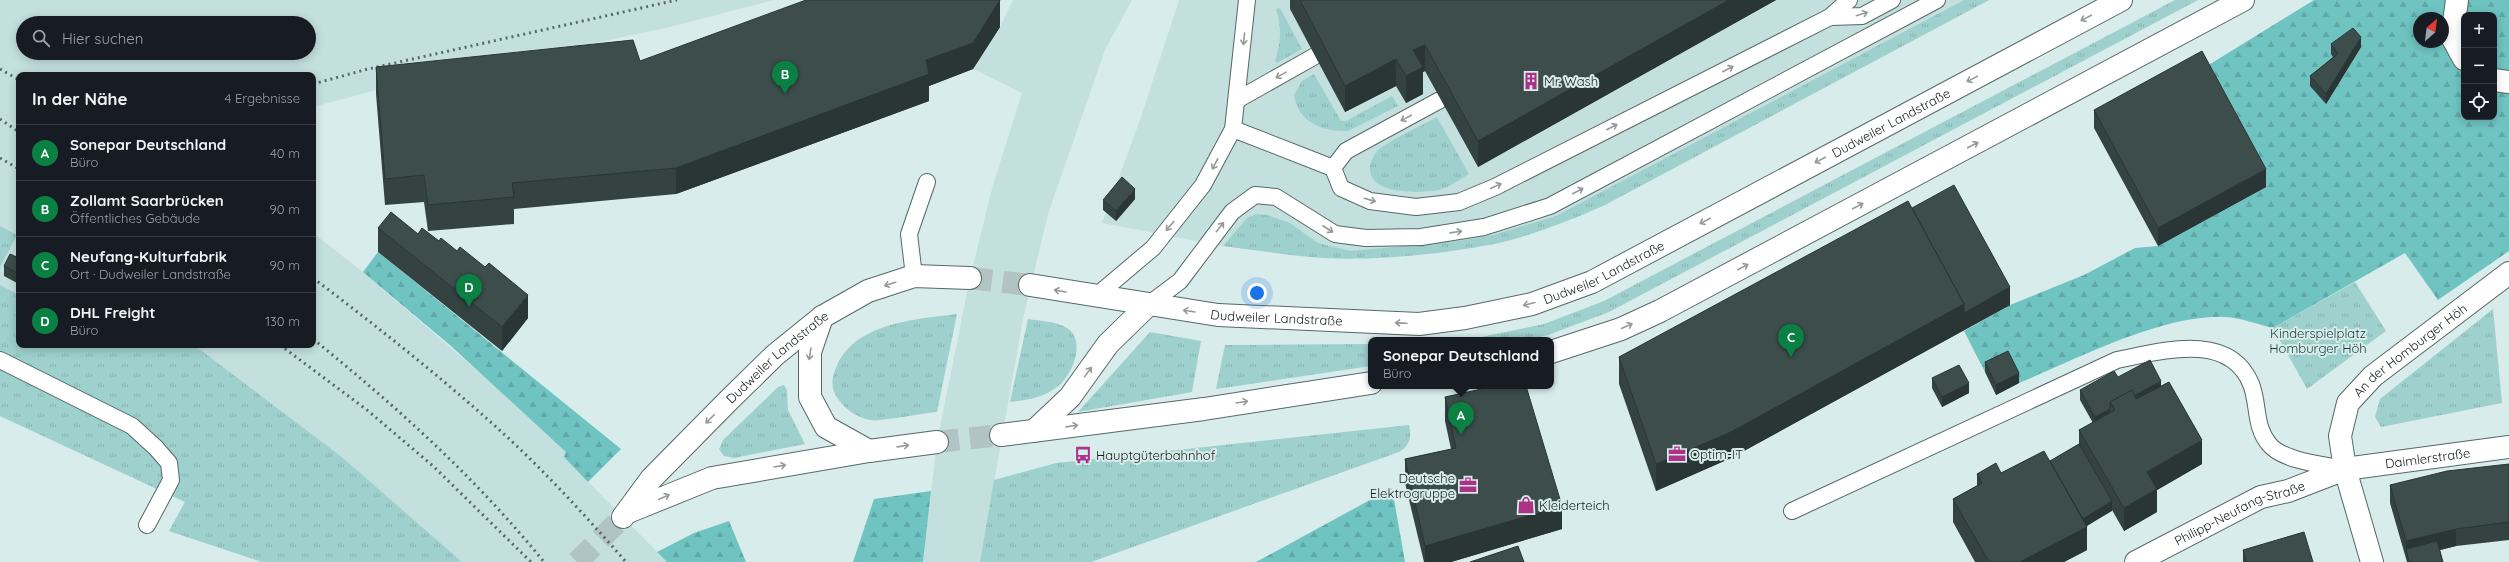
<!DOCTYPE html>
<html lang="de">
<meta charset="utf-8">
<style>
:root{--surface:#171b24;--page:#242831;--text:#f1f3f6;--muted:#9ea1a6;--line:#363941;--accent:#0b8043}
body{margin:0;font-family:Quicksand,sans-serif;background:var(--page);color:var(--text)}
.controls{position:absolute;right:12px;top:12px;display:grid;overflow:hidden;border-radius:8px;box-shadow:0 2px 10px #0003}
.controls button{width:36px;height:36px;display:grid;place-items:center;padding:0;border:0;border-bottom:1px solid var(--line);background:var(--surface);color:var(--text);font:20px sans-serif}
.compass{position:absolute;left:2413px;top:12px;width:36px;height:36px;border-radius:50%;background:var(--surface);box-shadow:0 2px 10px #0003;rotate:28deg}
.you{position:absolute;left:1257px;top:293px;width:14px;height:14px;margin:-10px;border:3px solid #fff;border-radius:50%;background:#1a73e8;box-shadow:0 0 0 6px #1a73e833}
.badge{display:grid;place-items:center;width:26px;height:26px;border-radius:50%;background:var(--accent);color:#fff;font-size:13px;font-weight:700}
.pin{position:absolute;translate:-50% -33px;filter:drop-shadow(0 1px 2px #0008)}
.pin::after{content:'';position:absolute;top:21px;width:14px;height:12px;background:inherit;clip-path:polygon(0 0,100% 0,50% 100%)}
.popup{position:absolute;left:1368px;top:337px;width:186px;height:52px;box-sizing:border-box;display:grid;place-content:center;border-radius:8px;background:var(--surface);filter:drop-shadow(0 1px 3px #0005);font-size:13px;white-space:nowrap;color:var(--muted)}
.popup b{font-size:15px;color:var(--text)}
.popup::after{content:'';position:absolute;left:50%;top:100%;margin-left:-8px;border:8px solid transparent;border-top-color:var(--surface)}
.list{margin:0;padding:0;list-style:none}
h2{display:flex;justify-content:space-between;align-items:center;height:52px;margin:0;padding:0 16px;font-size:17px}
h2 small{font-size:13px;font-weight:400;color:var(--muted)}
.list li{display:grid;grid-template-columns:26px 1fr auto;gap:12px;align-items:center;box-sizing:border-box;height:56px;padding:0 16px;border-top:1px solid var(--line)}
.list b{display:block;font-size:15px;white-space:nowrap}
.list p{margin:0;font-size:13px;white-space:nowrap;color:var(--muted)}
.list em{font-size:13px;font-style:normal;color:var(--muted)}
.icon{flex:none;width:22px;height:22px;fill:none;stroke:currentColor;stroke-width:2;stroke-linecap:round;stroke-linejoin:round}
.map{position:relative;flex:none;width:2509px;height:562px;overflow:hidden}
.search{position:absolute;background:var(--surface);box-shadow:0 2px 10px #0003;left:16px;top:16px;width:300px;height:44px;display:flex;align-items:center;gap:10px;box-sizing:border-box;padding:0 14px;border-radius:22px;color:var(--muted);font-size:15px}
.panel{position:absolute;background:var(--surface);box-shadow:0 2px 10px #0003;left:16px;top:72px;width:300px;height:276px;border-radius:8px}
.map>svg:first-child{display:block}
.built{fill:#c3e0de;fill-rule:evenodd}
.grass{fill:url(#grass-tufts)}
.forest{fill:url(#forest-firs);fill-rule:evenodd}
.lines{fill:none;stroke-linecap:round;stroke-linejoin:round}
.primary-tunnel{stroke:#b1c3c2;stroke-width:22;stroke-dasharray:22 11;stroke-linecap:butt}
.lane-casing{stroke:#566867;stroke-width:18}
.street-casing{stroke:#566867;stroke-width:24}
.primary-casing{stroke:#566867;stroke-width:24}
.lane{stroke:#fff;stroke-width:16}
.street{stroke:#fff;stroke-width:22}
.primary{stroke:#fff;stroke-width:22}
.rail{stroke:#5b6867;stroke-width:3;stroke-dasharray:2 4;stroke-linecap:butt}
.wall{fill:#344241}
.shaded-wall{fill:#2a3635}
.building{fill:#3c4d4c;stroke:#2a3635}
.oneway{stroke:#969999}
.labels{text-anchor:middle;dominant-baseline:central;stroke-width:4;stroke-linejoin:round;paint-order:stroke}
.poi-label{font-size:13px;fill:#151d1c;stroke:#d8eceb;text-anchor:start}
.street-label{font-size:13px;fill:#151d1c;stroke:#d8eceb}
.park-label{font-size:13px;fill:#133c3b;stroke:#d8eceb}
</style>
<div class="map">
<svg width="2509" height="562" viewBox="0 0 2509 562">
<defs>
<pattern id="grass-tufts" width="24" height="20" patternUnits="userSpaceOnUse"><rect width="24" height="20" fill="#9ed0cd"/><path d="M3 7l-1-3M5 7V3M7 7l1-3M15 17l-1-3M17 17v-4M19 17l1-3" fill="none" stroke="#87b2af"/></pattern>
<pattern id="forest-firs" width="22" height="20" patternUnits="userSpaceOnUse"><rect width="22" height="20" fill="#6fc4c1"/><path d="M5 1l3.5 6h-7zM16 11l3.5 6h-7z" fill="#5fa8a5"/></pattern>
</defs>
<rect width="100%" height="100%" fill="#d8eceb"/>
<g class="built">
<path d="M0,0H774L666,28L407,82L313,107V75H19V345H313V233L363,272L517,405L567,452L564,457L667,562H262L169,531L185,502L0,416ZM23,23H309V53H23Z"/>
<path d="M1013,0H1132L1105,50L1048,214L1023,319L980,562H923L937,442L970,278L993,185L1022,93L973,69L1000,27Z"/>
<path d="M1179,0H1989L1603,206L1559,224L1495,244L1423,253L1354,258H1322L1223,246L1102,223L1140,120Z"/>
</g>
<g class="grass">
<path d="M1964,0H1989L1603,206C1568,221 1531,236 1494,244C1443,254 1374,261 1323,258C1290,256 1256,250 1223,246L1247,218L1256,214L1267,215L1290,223L1318,243L1351,251L1459,241L1493,235L1556,216Z"/>
<path d="M2175,0H2198L1609,312L1548,335L1526,340H1467L1544,324L1604,301Z"/>
<path d="M1280,8L1302,49L1277,63L1275,61C1281,43 1282,27 1276,9Z"/>
<path d="M1314,74L1341,121H1346L1392,96L1398,106L1348,131C1322,132 1298,122 1294,95L1302,81Z"/>
<path d="M1437,117L1469,174C1457,181 1446,190 1433,191C1414,193 1367,194 1370,166C1371,161 1374,154 1378,150C1388,141 1423,125 1437,117Z"/>
<path d="M0,226L17,235L0,267Z"/>
<path d="M2355,282L2386,331L2307,389L2273,328Z"/>
<path d="M0,285L19,295V345H194L343,458L462,562H262L169,531L185,502L0,416Z"/>
<path d="M2493,309L2502,403L2381,427L2375,417L2380,399Z"/>
<path d="M957,314L937,412C924,413 879,422 870,420C855,417 842,407 835,394C831,387 832,376 836,368C853,323 916,319 957,314Z"/>
<path d="M1028,319C1041,321 1055,321 1067,328C1087,341 1072,376 1057,387C1043,398 1027,400 1010,402Z"/>
<path d="M1150,332L1201,341L1192,392L1078,412Z"/>
<path d="M1371,344V366L1216,389L1225,345Z"/>
<path d="M784,385L787,390L788,410L805,444L734,458L724,456L719,449L723,440L778,387Z"/>
<path d="M1409,425C1412,438 1409,446 1399,452L1091,562H980L994,480L1056,463Z"/>
</g>
<g class="forest">
<path d="M2314,0H2509V251L2438,300L2405,253L2273,328C2257,324 2241,318 2225,317C2163,314 2077,359 2019,383L2008,361L1985,372L1964,331L2010,305L2084,275L2135,248L2158,246L2266,187L2202,69ZM2464,15H2494V117H2464ZM2419,18H2443V42H2419Z"/>
<path d="M378,252L621,449L588,482L564,457L566,452L451,346L363,272Z"/>
<path d="M1392,488L1405,562H1256Z"/>
<path d="M931,491L923,562H853L874,499Z"/>
<path d="M729,521L746,562H667L657,552L694,533Z"/>
</g>
<g class="lines">
<g class="primary-tunnel">
<path d="M970,278L1030,285"/>
<path d="M937,442L1001,435"/>
<path d="M577,562L623,517"/>
</g>
<g class="lane-casing">
<g id="lane">
<path d="M1830,17L1862,16L1892,0"/>
<path d="M1237,100L1315,56"/>
<path d="M1233,129L1333,168L1341,188L1370,201L1416,207L1459,202L1495,187L1830,17L1849,0"/>
<path d="M1333,168L1346,151L1440,100"/>
<path d="M914,276L909,234L927,182"/>
<path d="M1095,297L1153,248L1203,185L1233,129L1247,0"/>
<path d="M1148,305L1180,281L1232,212L1255,195L1276,197L1335,234L1366,238L1421,237L1484,227L1550,206L1937,0"/>
<path d="M0,360L132,426L156,448L169,463L171,480L147,525"/>
<path d="M1792,511L2117,360C2159,352 2229,330 2251,384C2259,404 2254,426 2269,444C2282,461 2325,465 2345,469"/>
</g>
</g>
<g class="street-casing">
<g id="street">
<path d="M2457,0L2452,37L2464,59"/>
<path d="M2494,80L2509,82"/>
<path id="s1" d="M2136,562L2261,497L2288,491L2345,469L2509,447"/>
<path id="s2" d="M2372,562L2345,469L2340,436L2348,403L2373,376L2509,273"/>
</g>
</g>
<g class="primary-casing">
<g id="primary">
<path id="s3" d="M1030,285L1218,315L1419,324L1465,318L1532,304L1592,282L2121,0"/>
<path d="M822,317L810,352V397L826,427L869,451"/>
<path d="M1551,352L1621,329L1660,311L2243,0"/>
<path d="M1034,431L1070,397L1108,344L1148,305"/>
<path d="M1001,435L1204,409L1371,383"/>
<path d="M628,512L712,478L869,451L937,442"/>
<path id="s4" d="M623,517L651,479L729,400L775,355L822,317L868,291L914,276L970,278"/>
</g>
</g>
<use href="#lane" class="lane"/>
<use href="#street" class="street"/>
<use href="#primary" class="primary"/>
<g class="rail">
<path d="M0,69L19,80"/>
<path d="M313,84L368,69L677,0"/>
<path d="M0,119L19,132"/>
<path d="M0,158L19,169"/>
<path d="M313,278C375,325 436,373 494,425C541,467 585,515 626,562"/>
<path d="M313,339C397,407 476,478 544,562"/>
<path d="M280,345L367,410L433,466L531,562"/>
</g>
</g>
<g class="wall">
<path d="M1290,0H1776L1478,167L1425,71L1423,72V94L1406,103L1396,86L1345,112L1290,9Z"/>
<path d="M1000,27L973,69L929,86V101L676,194L514,209V224L428,231L424,202L385,205L376,94V67L640,61Z"/>
<path d="M2331,44L2361,47L2326,104L2310,86V76L2333,57L2331,54Z"/>
<path d="M2094,110L2266,187L2158,246L2094,128Z"/>
<path d="M1135,199L1116,221L1103,210V200Z"/>
<path d="M1912,208L2010,305L1731,458L1656,491L1619,384V357Z"/>
<path d="M378,228L418,234L528,318L502,351L378,252Z"/>
<path d="M19,258V284L4,276V266Z"/>
<path d="M1985,362L2019,383L1996,395L1985,372Z"/>
<path d="M2118,377L2161,386L2202,464L2157,490V512L2124,531L2112,510L2087,526V550L2064,562H1975L1953,522V499L1977,486V474L2001,473L2050,461L2079,444V430L2093,423L2080,400V390Z"/>
<path d="M1932,378L1969,393L1942,407L1932,388Z"/>
<path d="M1445,397L1562,529L1451,562H1424L1405,483V459L1451,449L1445,421Z"/>
<path d="M2509,464V540L2456,546L2440,550L2443,562H2407L2390,503V485Z"/>
<path d="M2243,550L2313,562H2243Z"/>
</g>
<g class="shaded-wall">
<path d="M1000,0V27L973,69L929,86V101L676,194V168L926,60Z"/>
<path d="M1729,0H1776L1478,167V141Z"/>
<path d="M2361,37V47L2326,104V94Z"/>
<path d="M1425,45V71L1423,72V94L1406,103V76L1413,50Z"/>
<path d="M1396,59V86L1345,112V86Z"/>
<path d="M2266,169V187L2158,246V228Z"/>
<path d="M1135,189V199L1116,221V211Z"/>
<path d="M2010,287V305L1731,458L1656,491V464L1964,304Z"/>
<path d="M528,295V318L502,351V327Z"/>
<path d="M2019,373V383L1996,395V385Z"/>
<path d="M2161,381V391L2115,410L2113,407Z"/>
<path d="M1969,383V393L1942,407V397Z"/>
<path d="M2110,409V419L2095,427V417Z"/>
<path d="M2202,440V464L2157,490V512L2124,531V508L2147,472Z"/>
<path d="M2112,501V511L2083,528L2087,527V550L2064,562H2020L2077,522Z"/>
<path d="M1562,506V529L1451,562H1425V546Z"/>
<path d="M2456,529V546L2408,558L2406,549V541Z"/>
</g>
<g class="building">
<path d="M806,0H1000L973,43L926,60L929,74L676,168L512,183L514,197L428,205L424,175L385,179L376,67L633,40L640,61Z"/>
<path d="M1300,0H1729L1478,141L1425,45L1413,50L1423,67L1406,76L1396,59L1345,86Z"/>
<path d="M2353,28L2361,37L2326,94L2310,76L2338,54L2331,44Z"/>
<path d="M2202,51L2266,169L2158,228L2094,110Z"/>
<path d="M1122,177L1135,189L1116,211L1103,200Z"/>
<path d="M1954,185L2010,287L1964,313V304L1912,208Z"/>
<path d="M1908,201L1964,304L1731,432L1656,464L1619,357Z"/>
<path d="M391,212L418,234L422,228L439,241L441,238L457,251L460,247L485,267L489,263L528,295L502,327L378,228Z"/>
<path d="M10,254L19,258V274L4,266Z"/>
<path d="M2008,351L2019,373L1996,385L1985,362Z"/>
<path d="M2150,360L2161,381L2134,396L2132,390L2110,402V409L2095,417L2080,390L2114,371L2118,377Z"/>
<path d="M1959,365L1969,383L1942,397L1932,378Z"/>
<path d="M2169,382L2202,440L2147,472L2157,489L2124,508L2079,430L2115,410L2110,402L2132,390L2136,399Z"/>
<path d="M1495,386H1526L1562,506L1425,546L1405,459L1456,448L1445,397Z"/>
<path d="M2079,444L2112,501L2083,519L2050,461Z"/>
<path d="M2044,451L2087,527L2020,562H1989L1953,499L1982,483L1977,474L1996,463L2001,473Z"/>
<path d="M2509,464V522L2456,529L2406,541L2390,485L2447,471Z"/>
<path d="M2304,532L2313,562H2246L2243,550Z"/>
<path d="M2437,541L2443,562H2409L2406,549Z"/>
<path d="M1518,546L1524,562H1470Z"/>
</g>
<defs><path id="oneway-shaft" d="M-6 0H5M1.5-3L5.5 0L1.5 3" fill="none" stroke-width="1.6" stroke-linecap="round" stroke-linejoin="round"/></defs>
<g class="oneway">
<use href="#oneway-shaft" transform="translate(1862 14) rotate(-17)"/>
<use href="#oneway-shaft" transform="translate(2086 18) rotate(152)"/>
<use href="#oneway-shaft" transform="translate(1244 39) rotate(95)"/>
<use href="#oneway-shaft" transform="translate(1728 69) rotate(-27)"/>
<use href="#oneway-shaft" transform="translate(1281 75) rotate(151)"/>
<use href="#oneway-shaft" transform="translate(1972 79) rotate(152)"/>
<use href="#oneway-shaft" transform="translate(1406 118) rotate(152)"/>
<use href="#oneway-shaft" transform="translate(1612 127) rotate(-27)"/>
<use href="#oneway-shaft" transform="translate(1973 145) rotate(-28)"/>
<use href="#oneway-shaft" transform="translate(1820 160) rotate(152)"/>
<use href="#oneway-shaft" transform="translate(1215 164) rotate(118)"/>
<use href="#oneway-shaft" transform="translate(1496 186) rotate(-25)"/>
<use href="#oneway-shaft" transform="translate(1578 191) rotate(-28)"/>
<use href="#oneway-shaft" transform="translate(1370 200) rotate(16)"/>
<use href="#oneway-shaft" transform="translate(1858 206) rotate(-28)"/>
<use href="#oneway-shaft" transform="translate(1705 221) rotate(152)"/>
<use href="#oneway-shaft" transform="translate(1170 226) rotate(130)"/>
<use href="#oneway-shaft" transform="translate(1220 227) rotate(-52)"/>
<use href="#oneway-shaft" transform="translate(1328 229) rotate(33)"/>
<use href="#oneway-shaft" transform="translate(1456 232) rotate(-8)"/>
<use href="#oneway-shaft" transform="translate(1743 267) rotate(-28)"/>
<use href="#oneway-shaft" transform="translate(890 284) rotate(162)"/>
<use href="#oneway-shaft" transform="translate(1060 291) rotate(-170)"/>
<use href="#oneway-shaft" transform="translate(1529 304) rotate(166)"/>
<use href="#oneway-shaft" transform="translate(1189 311) rotate(-171)"/>
<use href="#oneway-shaft" transform="translate(1401 323) rotate(-178)"/>
<use href="#oneway-shaft" transform="translate(1627 326) rotate(-25)"/>
<use href="#oneway-shaft" transform="translate(810 354) rotate(99)"/>
<use href="#oneway-shaft" transform="translate(1088 372) rotate(-54)"/>
<use href="#oneway-shaft" transform="translate(1242 402) rotate(-9)"/>
<use href="#oneway-shaft" transform="translate(710 419) rotate(135)"/>
<use href="#oneway-shaft" transform="translate(1072 426) rotate(-8)"/>
<use href="#oneway-shaft" transform="translate(903 446) rotate(-8)"/>
<use href="#oneway-shaft" transform="translate(780 466) rotate(-10)"/>
<use href="#oneway-shaft" transform="translate(664 497) rotate(-24)"/>
</g>
<defs>
<g id="building-bare" transform="scale(1.38)"><path d="M-4-6H4V6H1V3H-1V6H-4ZM-2.5-4.3h1.7v1.8h-1.7ZM.8-4.3h1.7v1.8H.8ZM-2.5-1h1.7V.8h-1.7ZM.8-1h1.7V.8H.8Z" fill="#ab3287" stroke="#d8eceb" stroke-width="2.5" paint-order="stroke"/></g>
<g id="office-bare" transform="scale(1.38)"><path d="M-6-3h4V-5.5h4V-3h4V5H-6ZM-1-4.5V-3h2v-1.5ZM-6 0V1H6V0Z" fill="#ab3287" stroke="#d8eceb" stroke-width="2.5" paint-order="stroke"/></g>
<g id="bus-bare" transform="scale(1.38)"><path d="M-5-6H5V4H4V6H2V4H-2V6H-4V4H-5ZM-3.5-4V0h7V-4ZM-3.5 1.2v1.5H-2V1.2ZM2 1.2v1.5H3.5V1.2Z" fill="#ab3287" stroke="#d8eceb" stroke-width="2.5" paint-order="stroke"/></g>
<g id="shop-bare" transform="scale(1.38)"><path d="M-5-2.5h2.3a2.7 3.5 0 0 1 5.4 0H5L5.5 6h-11ZM-1.5-2.5h3a1.5 2.3 0 0 0-3 0Z" fill="#ab3287" stroke="#d8eceb" stroke-width="2.5" paint-order="stroke"/></g>
</defs>
<g fill-rule="evenodd">
<use href="#building-bare" x="1531" y="81"/>
<use href="#office-bare" x="1677" y="454"/>
<use href="#bus-bare" x="1083" y="455"/>
<use href="#office-bare" x="1468" y="485"/>
<use href="#shop-bare" x="1526" y="505"/>
</g>
<g class="labels">
<g class="poi-label">
<text x="1544" y="81">Mr. Wash</text>
<text x="1690" y="454">Optim-IT</text>
<text x="1096" y="455">Hauptgüterbahnhof</text>
<text x="1455" y="478" text-anchor="end">Deutsche<tspan x="1455" dy="15">Elektrogruppe</tspan></text>
<text x="1539" y="505">Kleiderteich</text>
</g>
<g class="street-label">
<text stroke="none"><textPath href="#s3" startOffset="909">Dudweiler Landstraße</textPath></text>
<text stroke="none"><textPath href="#s3" startOffset="585">Dudweiler Landstraße</textPath></text>
<text stroke="none"><textPath href="#s3" startOffset="249">Dudweiler Landstraße</textPath></text>
<text stroke="none"><textPath href="#s2" startOffset="246">An der Homburger Höh</textPath></text>
<text stroke="none"><textPath href="#s4" startOffset="223">Dudweiler Landstraße</textPath></text>
<text stroke="none"><textPath href="#s1" startOffset="313">Daimlerstraße</textPath></text>
<text stroke="none"><textPath href="#s1" startOffset="115">Philipp-Neufang-Straße</textPath></text>
</g>
<g class="park-label">
<text x="2318" y="333">Kinderspielplatz<tspan x="2318" dy="15">Homburger Höh</tspan></text>
</g>
</g>
</svg>
<div class="controls">
<button>+</button>
<button>−</button>
<button><svg class="icon" aria-label="locate" viewBox="0 0 24 24"><circle cx="12" cy="12" r="6"/><path d="M12 2v4M12 18v4M2 12h4M18 12h4"/></svg></button>
</div>
<svg class="compass" viewBox="-18 -18 36 36"><path d="M0-13l5 13h-10z" fill="#e53935"/><path d="M0 13l5-13h-10z" fill="#9ea1a6"/></svg>
<div class="you"></div>
<div class="pin badge" style="left:1461px;top:435px">A</div>
<div class="popup"><b>Sonepar Deutschland</b>Büro</div>
<div class="pin badge" style="left:785px;top:94px">B</div>
<div class="pin badge" style="left:1791px;top:357px">C</div>
<div class="pin badge" style="left:469px;top:307px">D</div>
<div class="search"><svg class="icon" aria-label="search" viewBox="0 0 24 24"><circle cx="10" cy="10" r="6"/><path d="M15 15l6 6"/></svg>Hier suchen</div>
<section class="panel">
<h2>In der Nähe<small>4 Ergebnisse</small></h2>
<ul class="list">
<li><span class="badge">A</span><div><b>Sonepar Deutschland</b><p>Büro</p></div><em>40 m</em></li>
<li><span class="badge">B</span><div><b>Zollamt Saarbrücken</b><p>Öffentliches Gebäude</p></div><em>90 m</em></li>
<li><span class="badge">C</span><div><b>Neufang-Kulturfabrik</b><p>Ort · Dudweiler Landstraße</p></div><em>90 m</em></li>
<li><span class="badge">D</span><div><b>DHL Freight</b><p>Büro</p></div><em>130 m</em></li>
</ul>
</section>
</div>
